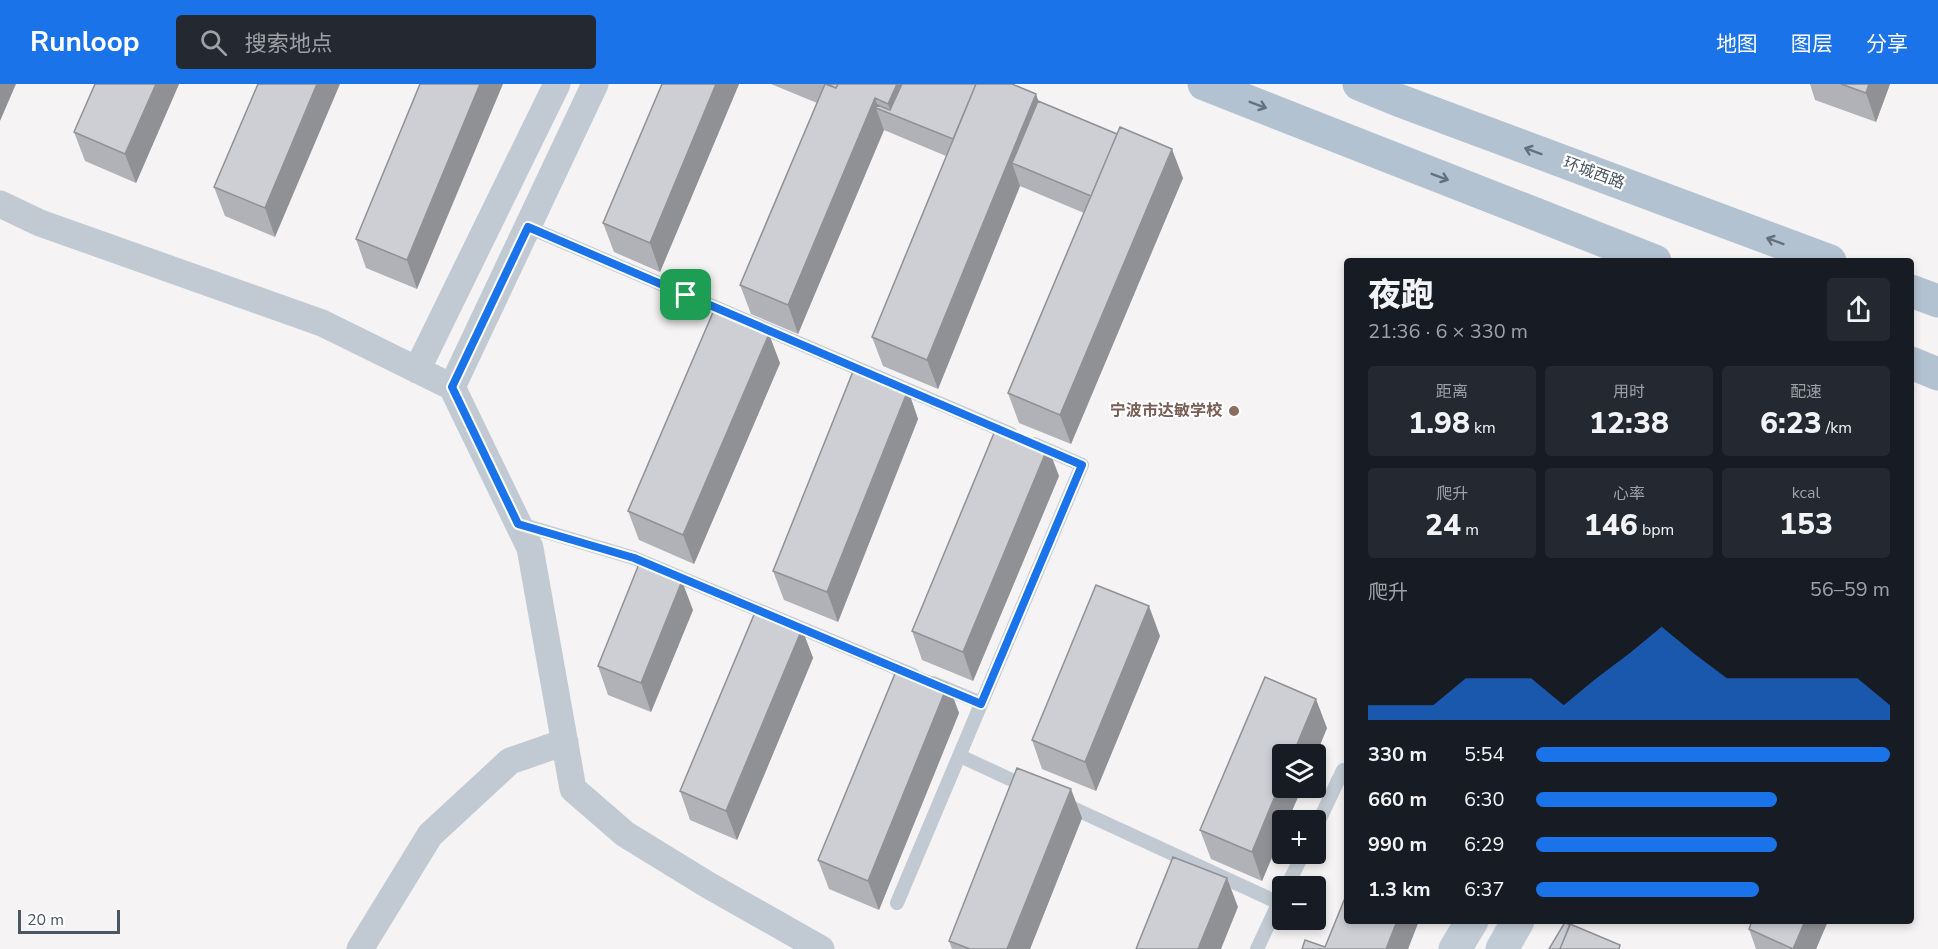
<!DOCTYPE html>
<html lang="zh">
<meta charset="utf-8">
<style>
body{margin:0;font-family:"Nunito Sans","Noto Sans SC",sans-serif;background:#242831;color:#f1f3f6;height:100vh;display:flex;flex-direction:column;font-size:22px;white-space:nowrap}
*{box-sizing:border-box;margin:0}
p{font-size:20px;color:#9ea1a6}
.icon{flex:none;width:33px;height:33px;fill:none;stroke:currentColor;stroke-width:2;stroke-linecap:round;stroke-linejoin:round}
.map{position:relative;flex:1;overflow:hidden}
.sheet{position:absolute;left:1344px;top:174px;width:570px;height:666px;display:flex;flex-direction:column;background:#171b24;border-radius:6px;box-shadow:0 3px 9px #0003}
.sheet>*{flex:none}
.fabs{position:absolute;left:1272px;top:660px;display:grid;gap:12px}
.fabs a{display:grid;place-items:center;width:54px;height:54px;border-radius:6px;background:#171b24;box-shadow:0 3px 9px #0003;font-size:30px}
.scale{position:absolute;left:18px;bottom:15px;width:102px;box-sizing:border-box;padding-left:6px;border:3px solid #4a5661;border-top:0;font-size:16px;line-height:21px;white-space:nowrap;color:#4a5661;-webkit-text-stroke:4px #fff;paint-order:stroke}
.pin{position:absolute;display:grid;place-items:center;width:51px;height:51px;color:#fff;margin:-26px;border-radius:12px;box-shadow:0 3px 9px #0006}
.round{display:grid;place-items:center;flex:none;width:63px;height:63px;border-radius:6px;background:#242831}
.summary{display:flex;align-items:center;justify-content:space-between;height:102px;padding:0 24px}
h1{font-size:33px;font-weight:800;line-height:45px}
.metrics{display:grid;grid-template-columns:repeat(3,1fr);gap:9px;height:102px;padding:6px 24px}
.metrics div{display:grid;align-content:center;border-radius:6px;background:#242831;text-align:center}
.metrics b{font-size:30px;font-weight:800}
.metrics small{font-size:16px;font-weight:400}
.metrics p{font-size:16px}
.chart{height:168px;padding:12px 24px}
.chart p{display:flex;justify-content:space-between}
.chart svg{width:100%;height:108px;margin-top:6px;fill:#1a73e8;opacity:.7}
ul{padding:0 24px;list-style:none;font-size:20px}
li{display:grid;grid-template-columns:96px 72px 1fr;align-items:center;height:45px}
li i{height:15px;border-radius:8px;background:#1a73e8}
header{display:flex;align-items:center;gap:36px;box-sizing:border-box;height:84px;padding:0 30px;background:#1a73e8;color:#fff}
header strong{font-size:28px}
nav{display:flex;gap:33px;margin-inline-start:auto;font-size:21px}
.search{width:420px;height:54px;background:#242831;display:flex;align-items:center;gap:15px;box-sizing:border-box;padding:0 21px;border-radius:6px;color:#9ea1a6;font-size:22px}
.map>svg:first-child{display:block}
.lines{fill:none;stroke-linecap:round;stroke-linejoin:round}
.lane{stroke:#c1cad2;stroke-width:14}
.street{stroke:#c1cad2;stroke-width:27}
.secondary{stroke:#c1cbd6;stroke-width:33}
.primary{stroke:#b3c2d1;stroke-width:33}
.wall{fill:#b0b2b7}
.shaded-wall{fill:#909195}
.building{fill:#cdcfd5;stroke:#909195;stroke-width:1.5}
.oneway{stroke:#64717d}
.route-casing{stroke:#fff;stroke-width:12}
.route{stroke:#1a73e8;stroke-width:8}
.education-dot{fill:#8d6e63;stroke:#fff;stroke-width:2}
.labels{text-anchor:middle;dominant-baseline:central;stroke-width:4.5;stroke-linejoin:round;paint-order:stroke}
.street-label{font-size:16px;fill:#4a5661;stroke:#fff}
.education-label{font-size:16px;font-weight:bold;fill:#785e54;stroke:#fff;text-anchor:end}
</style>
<header>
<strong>Runloop</strong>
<div class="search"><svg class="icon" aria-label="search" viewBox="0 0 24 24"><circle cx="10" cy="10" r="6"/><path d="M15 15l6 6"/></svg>搜索地点</div>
<nav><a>地图</a><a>图层</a><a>分享</a></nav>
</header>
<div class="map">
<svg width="1938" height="865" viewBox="0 0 1938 865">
<rect width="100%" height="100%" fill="#f5f3f3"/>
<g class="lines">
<path class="lane" d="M 528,143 L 1011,350
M 520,440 L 634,474 L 913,591
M 933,599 L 981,619
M 960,672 L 1029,704
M 1062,719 L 1279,819
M 1316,743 L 1343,686
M 1287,802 L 1303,770
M 897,819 L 1082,381 L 1034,360
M 1257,865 L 1282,812"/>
<path class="street" d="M 0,120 L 40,139 L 322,239 L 452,303 L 530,464 L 573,705 L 625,750 L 708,801 L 821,865
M 417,286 L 557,0
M 452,303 L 595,0
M 360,865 L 430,751 L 510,677 L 565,658"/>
<path class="secondary" d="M 1455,865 L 1472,837
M 1502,865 L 1518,837"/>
<path class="primary" d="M 1204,0 L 1655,177
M 1359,0 L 1398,16 L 1830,177
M 1911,207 L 1938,217
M 1911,279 L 1938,290"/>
</g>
<path class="wall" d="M 179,0 L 136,99 L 85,77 L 74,48 Z
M 258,0 L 275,153 L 225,132 L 214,103 Z
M 420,0 L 417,205 L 366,184 L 356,155 Z
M 662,0 L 739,0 L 660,188 L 614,168 L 603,139 Z
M 771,0 L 1012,0 L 1038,17 L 1183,94 L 1071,360 L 1019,339 L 1008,309 L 1084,129 L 1020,102 L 938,305 L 883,282 L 872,253 L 946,72 L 884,46 L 798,250 L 751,230 L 740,201 L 817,19 Z
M 1810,0 L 1890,0 L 1876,38 L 1815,16 Z
M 780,279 L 694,480 L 639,456 L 628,427 Z
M 908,306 L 918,335 L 838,538 L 784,516 L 773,487 Z
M 1059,392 L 973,597 L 922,576 L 912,547 Z
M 693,526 L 651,628 L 608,611 L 598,582 Z
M 802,545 L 813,574 L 737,756 L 690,736 L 680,707 Z
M 1160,552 L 1096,707 L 1042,685 L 1032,656 Z
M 948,600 L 959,629 L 879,826 L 829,805 L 818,776 Z
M 1327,644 L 1262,797 L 1211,775 L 1200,746 Z
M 1082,734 L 1030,865 L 952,865 L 949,857 Z
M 1752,837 L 1828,837 L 1816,865 L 1756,865 L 1749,845 Z"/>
<path class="shaded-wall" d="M 0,0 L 16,0 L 0,37 Z
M 156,0 L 179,0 L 136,99 L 125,70 Z
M 317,0 L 340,0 L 275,153 L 265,124 Z
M 480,0 L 503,0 L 417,205 L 407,176 Z
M 716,0 L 739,0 L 660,188 L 650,159 Z
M 897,0 L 920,0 L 892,30 L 888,20 Z
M 1869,0 L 1890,0 L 1876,38 L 1866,9 Z
M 1036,10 L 1046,39 L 1012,79 L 1020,102 L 938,305 L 927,276 Z
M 875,14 L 879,25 L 876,24 L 884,46 L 798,250 L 788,221 Z
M 1172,65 L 1183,94 L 1071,360 L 1060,331 Z
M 769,250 L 780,279 L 694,480 L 683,451 Z
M 908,306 L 918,335 L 838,538 L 827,508 Z
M 1048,363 L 1059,392 L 973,597 L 963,568 Z
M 682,497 L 693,526 L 651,628 L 641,599 Z
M 1149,522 L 1160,552 L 1096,707 L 1085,678 Z
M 802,545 L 813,574 L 737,756 L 726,727 Z
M 948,600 L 959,629 L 879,826 L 868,797 Z
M 1316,615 L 1327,644 L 1316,671 L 1293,670 Z
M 1282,695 L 1282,704 L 1302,704 L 1288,736 L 1282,736 L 1282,749 L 1262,797 L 1252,768 Z
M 1071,705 L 1082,734 L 1030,865 L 1007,865 Z
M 1227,794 L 1238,823 L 1221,865 L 1198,865 Z
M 1397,837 L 1419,837 L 1408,865 L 1386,865 Z
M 1805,837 L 1828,837 L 1816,865 L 1793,865 Z"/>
<path class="building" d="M 95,0 L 156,0 L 125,70 L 74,48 Z
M 258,0 L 317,0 L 265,124 L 214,103 Z
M 420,0 L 480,0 L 407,176 L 356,155 Z
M 662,0 L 716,0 L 650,159 L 603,139 Z
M 825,0 L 836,4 L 838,0 L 897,0 L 888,20 L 875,14 L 788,221 L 740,201 Z
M 827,0 L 838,0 L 836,4 Z
M 902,0 L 976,0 L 953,55 L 876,24 L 877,21 L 890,26 Z
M 976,0 L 1012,0 L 1036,10 L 927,276 L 872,253 Z
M 1841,0 L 1869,0 L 1866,9 Z
M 1038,17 L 1117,50 L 1091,112 L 1012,79 Z
M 1120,43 L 1172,65 L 1060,331 L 1008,309 Z
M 714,226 L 769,250 L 683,451 L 628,427 Z
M 854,285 L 908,306 L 827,508 L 773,487 Z
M 997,342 L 1048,363 L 963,568 L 912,547 Z
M 639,480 L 682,497 L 641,599 L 598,582 Z
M 1096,501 L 1149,522 L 1085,678 L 1032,656 Z
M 756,526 L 802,545 L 726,727 L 680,707 Z
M 899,580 L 948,600 L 868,797 L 818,776 Z
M 1265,593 L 1316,615 L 1293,670 L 1282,670 L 1282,695 L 1252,768 L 1200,746 Z
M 1017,684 L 1071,705 L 1007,865 L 970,865 L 949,857 Z
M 1173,773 L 1227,794 L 1198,865 L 1136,865 Z
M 1347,809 L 1347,837 L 1397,837 L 1386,865 L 1302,865 L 1305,856 L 1325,863 Z
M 1752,837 L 1805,837 L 1793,865 L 1749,845 Z
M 1565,838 L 1570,841 L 1560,865 L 1549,865 Z
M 1570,840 L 1620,861 L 1619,865 L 1560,865 Z"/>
<defs><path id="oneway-shaft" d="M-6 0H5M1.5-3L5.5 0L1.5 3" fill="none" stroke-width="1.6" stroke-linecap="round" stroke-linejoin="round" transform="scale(1.5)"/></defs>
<g class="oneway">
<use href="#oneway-shaft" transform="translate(1258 21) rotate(21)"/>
<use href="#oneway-shaft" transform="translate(1533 67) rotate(-160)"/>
<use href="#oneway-shaft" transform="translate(1440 93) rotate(21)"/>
<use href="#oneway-shaft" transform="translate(1775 157) rotate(-160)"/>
</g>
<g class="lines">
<defs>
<path id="route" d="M 528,143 L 1082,381 L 981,620 L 634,474 L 518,440 L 452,303 Z"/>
</defs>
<use href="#route" class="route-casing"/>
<use href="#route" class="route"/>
</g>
<circle class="education-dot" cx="1234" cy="327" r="6"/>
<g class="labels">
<g class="street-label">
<text transform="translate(1594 89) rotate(20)">环城西路</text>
</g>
<g class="education-label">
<text x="1222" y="327">宁波市达敏学校</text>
</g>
</g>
</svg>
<div class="fabs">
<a><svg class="icon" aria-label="layers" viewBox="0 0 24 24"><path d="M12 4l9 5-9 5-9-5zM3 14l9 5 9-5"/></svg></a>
<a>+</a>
<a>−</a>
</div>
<div class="scale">20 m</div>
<div class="pin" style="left:686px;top:211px;background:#1e9e55"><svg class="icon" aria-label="arrive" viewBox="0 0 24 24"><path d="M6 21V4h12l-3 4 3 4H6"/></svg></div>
<section class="sheet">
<div class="summary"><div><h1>夜跑</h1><p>21:36 · 6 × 330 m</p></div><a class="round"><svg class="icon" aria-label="share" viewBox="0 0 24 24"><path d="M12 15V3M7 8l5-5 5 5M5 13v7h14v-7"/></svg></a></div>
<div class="metrics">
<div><p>距离</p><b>1.98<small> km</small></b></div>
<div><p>用时</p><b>12:38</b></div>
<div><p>配速</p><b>6:23<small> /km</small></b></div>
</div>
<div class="metrics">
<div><p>爬升</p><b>24<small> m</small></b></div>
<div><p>心率</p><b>146<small> bpm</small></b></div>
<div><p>kcal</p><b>153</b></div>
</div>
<div class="chart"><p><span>爬升</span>56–59 m</p>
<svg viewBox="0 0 160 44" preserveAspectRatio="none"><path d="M0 44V38L10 38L20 38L30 27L40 27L50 27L60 38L70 27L80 17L90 6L100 17L110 27L120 27L130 27L140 27L150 27L160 38V44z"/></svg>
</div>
<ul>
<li><b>330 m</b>5:54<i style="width:100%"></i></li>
<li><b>660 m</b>6:30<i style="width:68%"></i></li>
<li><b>990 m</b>6:29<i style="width:68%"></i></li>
<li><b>1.3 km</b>6:37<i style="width:63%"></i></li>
</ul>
</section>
</div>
